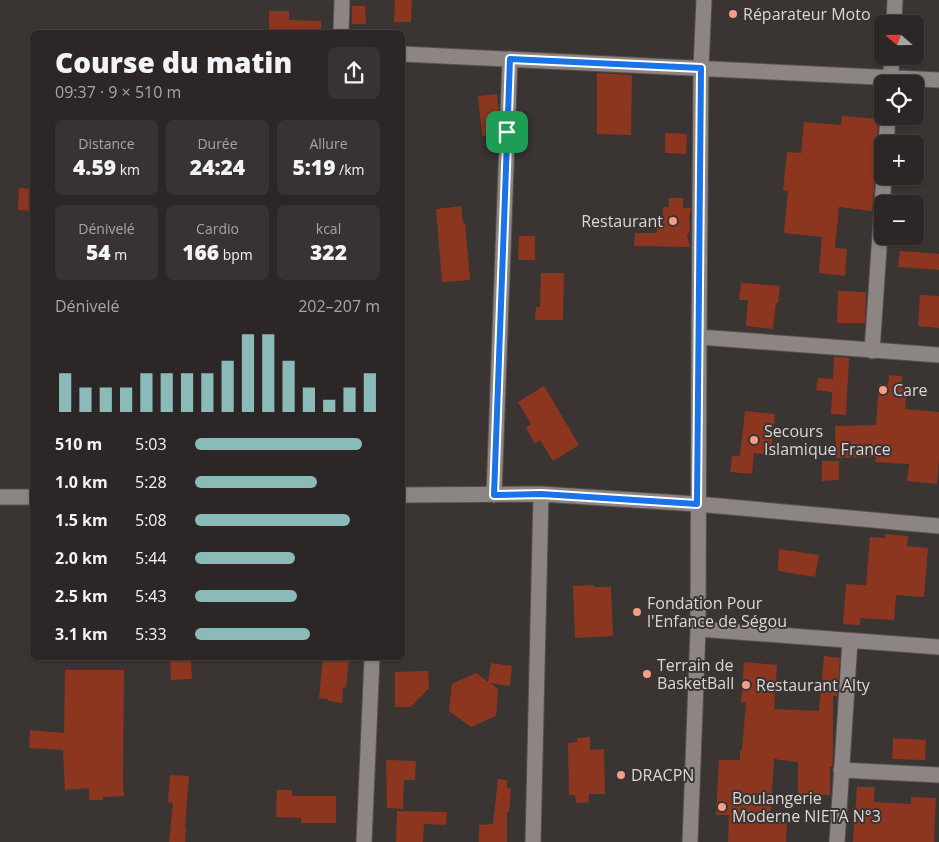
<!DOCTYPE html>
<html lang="fr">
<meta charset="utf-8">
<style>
body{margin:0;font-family:"Open Sans",sans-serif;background:#383332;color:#f1f3f6;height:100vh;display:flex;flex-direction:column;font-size:19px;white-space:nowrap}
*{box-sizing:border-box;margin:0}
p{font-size:16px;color:#a6a5a7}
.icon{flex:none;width:28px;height:28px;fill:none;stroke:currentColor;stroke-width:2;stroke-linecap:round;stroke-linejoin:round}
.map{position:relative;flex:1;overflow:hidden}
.side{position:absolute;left:30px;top:30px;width:375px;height:630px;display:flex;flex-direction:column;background:#2c2726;border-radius:8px;box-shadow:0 1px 4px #0004,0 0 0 1px #484443}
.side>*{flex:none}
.needle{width:32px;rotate:290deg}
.fabs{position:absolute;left:874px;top:15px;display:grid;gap:10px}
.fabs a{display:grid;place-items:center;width:50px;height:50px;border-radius:8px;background:#2c2726;box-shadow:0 1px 4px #0004,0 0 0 1px #484443;font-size:25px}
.pin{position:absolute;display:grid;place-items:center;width:42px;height:42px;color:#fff;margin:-21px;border-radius:10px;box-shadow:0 2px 8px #0006}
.round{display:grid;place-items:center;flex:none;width:52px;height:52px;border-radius:8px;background:#383332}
.headline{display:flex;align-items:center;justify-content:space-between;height:85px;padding:0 25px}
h1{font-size:28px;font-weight:800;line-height:38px}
.metrics{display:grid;grid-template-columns:repeat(3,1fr);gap:8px;height:85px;padding:5px 25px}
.metrics div{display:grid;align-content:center;border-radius:8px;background:#383332;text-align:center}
.metrics b{font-size:21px;font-weight:800}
.metrics small{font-size:14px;font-weight:400}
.metrics p{font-size:14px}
.chart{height:140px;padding:10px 25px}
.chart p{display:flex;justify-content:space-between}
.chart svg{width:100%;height:90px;margin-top:5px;stroke:#8bbbb9;stroke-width:6}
ul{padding:0 25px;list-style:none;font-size:16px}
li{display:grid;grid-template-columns:80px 60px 1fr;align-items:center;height:38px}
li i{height:12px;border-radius:6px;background:#8bbbb9}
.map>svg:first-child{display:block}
.building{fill:#8c361f}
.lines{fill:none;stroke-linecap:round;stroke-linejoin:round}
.street-casing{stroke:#55504f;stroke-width:17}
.street{stroke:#8c8584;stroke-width:15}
.route-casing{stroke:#fff;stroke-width:10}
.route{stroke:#1a73e8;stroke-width:6}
.poi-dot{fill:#f49e87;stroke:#3a3433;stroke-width:2}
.labels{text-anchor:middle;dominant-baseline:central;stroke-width:4;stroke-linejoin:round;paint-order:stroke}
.poi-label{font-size:16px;fill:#dbd7d6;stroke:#3a3433;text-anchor:start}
</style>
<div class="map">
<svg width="939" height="842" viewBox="0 0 939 842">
<rect width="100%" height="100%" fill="#3a3433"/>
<path class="building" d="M 395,0 L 412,0 L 411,22 L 394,22 Z
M 352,6 L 365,6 L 366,24 L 352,24 Z
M 269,11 L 289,11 L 289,20 L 321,21 L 321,32 L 269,32 Z
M 597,73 L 632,75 L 631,135 L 597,134 Z
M 497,94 L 499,112 L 498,134 L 482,136 L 478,96 Z
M 842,116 L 878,119 L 877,143 L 879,150 L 878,164 L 880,164 L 880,168 L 877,170 L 875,175 L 872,211 L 839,207 L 835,248 L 847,249 L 845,276 L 819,273 L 822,237 L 784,233 L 788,191 L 783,190 L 787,152 L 801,153 L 804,122 L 841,125 Z
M 665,133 L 687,134 L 686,154 L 665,153 Z
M 19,188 L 32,189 L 32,211 L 18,210 Z
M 669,198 L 683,198 L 683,208 L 691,208 L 689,217 L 690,230 L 687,236 L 690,247 L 634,246 L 635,233 L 657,233 L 657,224 L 663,224 L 663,207 L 669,207 Z
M 461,206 L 463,223 L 465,223 L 470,280 L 442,282 L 436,209 Z
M 519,236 L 535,236 L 535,260 L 518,260 Z
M 900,251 L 939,254 L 939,270 L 898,267 Z
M 541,273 L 564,273 L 563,320 L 535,320 L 536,307 L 540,307 Z
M 741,283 L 780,286 L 778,303 L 776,303 L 773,329 L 746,326 L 748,300 L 739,300 Z
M 838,291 L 866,292 L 865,323 L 837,323 Z
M 920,295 L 939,296 L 939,328 L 918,326 Z
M 834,357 L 849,358 L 846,415 L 831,414 L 832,392 L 816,390 L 818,378 L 833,379 Z
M 889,375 L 902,376 L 901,386 L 907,387 L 905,409 L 939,412 L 939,459 L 937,484 L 907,481 L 909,464 L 875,462 L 876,457 L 836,458 L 835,426 L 876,425 L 879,384 L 888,385 Z
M 544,386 L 579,445 L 553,461 L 540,440 L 535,444 L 526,428 L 531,424 L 518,402 Z
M 745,411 L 775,414 L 771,455 L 754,453 L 752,474 L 730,472 L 732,456 L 740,456 Z
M 822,461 L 839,461 L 839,480 L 822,481 Z
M 885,534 L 908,536 L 907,546 L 928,548 L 924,597 L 896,595 L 894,620 L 860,618 L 860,625 L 843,624 L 846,584 L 866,585 L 870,537 L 885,538 Z
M 779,549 L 819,555 L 815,577 L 778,571 Z
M 594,585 L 594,587 L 611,587 L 613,636 L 575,638 L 573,586 Z
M 824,656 L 840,658 L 837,696 L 833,696 L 833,755 L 832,767 L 830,767 L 830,795 L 798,795 L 798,762 L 774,759 L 770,820 L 787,821 L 786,842 L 728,842 L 729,815 L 716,815 L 719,760 L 740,760 L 740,750 L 742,750 L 746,702 L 741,702 L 744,662 L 777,665 L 774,709 L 819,711 Z
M 170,658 L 191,658 L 192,679 L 171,680 Z
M 323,658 L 349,658 L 346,688 L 343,687 L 342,703 L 328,701 L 328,699 L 319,698 Z
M 491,663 L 512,666 L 510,686 L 490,683 L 498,689 L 496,716 L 471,727 L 449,711 L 452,684 L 476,673 L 488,682 Z
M 65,670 L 124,670 L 123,781 L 124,796 L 103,797 L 103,800 L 89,800 L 89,788 L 65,790 L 63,750 L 29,748 L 30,730 L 64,733 Z
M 428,671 L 429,688 L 411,707 L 395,707 L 395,672 Z
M 590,737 L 590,750 L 604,749 L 605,794 L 589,794 L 589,802 L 576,803 L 575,795 L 569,795 L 568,743 L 577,742 L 577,738 Z
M 893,738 L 926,740 L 925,760 L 892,759 Z
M 386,760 L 416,761 L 415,780 L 404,780 L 403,809 L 387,808 Z
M 170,775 L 189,776 L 185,827 L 186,827 L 185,842 L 169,842 L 173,803 L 168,802 Z
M 498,779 L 507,780 L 507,788 L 511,789 L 509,812 L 507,812 L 507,842 L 479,842 L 479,825 L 493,824 Z
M 857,787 L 875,787 L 874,802 L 911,804 L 911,797 L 936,798 L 934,842 L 853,842 Z
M 277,790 L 292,790 L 292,796 L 336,796 L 336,823 L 301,823 L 301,818 L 276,817 Z
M 397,811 L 447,812 L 446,825 L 424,824 L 423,842 L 396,842 Z"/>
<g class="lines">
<defs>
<path id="street" d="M 894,24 L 895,0
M 341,32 L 342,0
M 402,54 L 939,80
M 890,84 L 892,56
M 886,144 L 888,116
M 699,337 L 939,355
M 872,351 L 884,176
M 402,495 L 541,494 L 697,504 L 939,526
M 494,495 L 510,59
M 0,497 L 32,497
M 698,629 L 939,647
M 841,770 L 939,775
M 364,842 L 372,658
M 533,842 L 541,494
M 690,842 L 698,629 L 699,337 L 701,68 L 704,0
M 837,842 L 850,641"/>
</defs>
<use href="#street" class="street-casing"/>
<use href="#street" class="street"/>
</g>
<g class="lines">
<defs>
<path id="route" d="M 510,59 L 701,68 L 697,504 L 541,494 L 494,495 Z"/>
</defs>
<use href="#route" class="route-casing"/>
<use href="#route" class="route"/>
</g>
<g class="poi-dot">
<circle cx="733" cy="14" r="5"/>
<circle cx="673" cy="221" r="5"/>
<circle cx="883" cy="390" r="5"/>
<circle cx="754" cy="440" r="5"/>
<circle cx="637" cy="612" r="5"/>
<circle cx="647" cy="674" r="5"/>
<circle cx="746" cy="685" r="5"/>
<circle cx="621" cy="775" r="5"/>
<circle cx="722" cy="807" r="5"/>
</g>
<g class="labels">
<g class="poi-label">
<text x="743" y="14">Réparateur Moto</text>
<text x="663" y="221" text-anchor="end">Restaurant</text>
<text x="893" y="390">Care</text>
<text x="764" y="431">Secours<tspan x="764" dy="18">Islamique France</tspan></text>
<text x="647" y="603">Fondation Pour<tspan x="647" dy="18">l'Enfance de Ségou</tspan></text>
<text x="657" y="665">Terrain de<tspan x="657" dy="18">BasketBall</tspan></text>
<text x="756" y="685">Restaurant Alty</text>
<text x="631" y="775">DRACPN</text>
<text x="732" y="798">Boulangerie<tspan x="732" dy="18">Moderne NIETA N°3</tspan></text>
</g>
</g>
</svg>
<div class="fabs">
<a><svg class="needle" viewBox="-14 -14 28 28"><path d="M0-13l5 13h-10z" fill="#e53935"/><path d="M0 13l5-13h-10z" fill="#a6a5a7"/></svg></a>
<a><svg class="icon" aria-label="locate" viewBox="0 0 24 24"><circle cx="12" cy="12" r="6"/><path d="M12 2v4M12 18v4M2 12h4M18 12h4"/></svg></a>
<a>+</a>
<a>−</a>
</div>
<div class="pin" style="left:507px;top:132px;background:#1e9e55"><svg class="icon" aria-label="arrive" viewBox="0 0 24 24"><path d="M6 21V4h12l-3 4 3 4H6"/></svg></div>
<section class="side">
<div class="headline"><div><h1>Course du matin</h1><p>09:37 · 9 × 510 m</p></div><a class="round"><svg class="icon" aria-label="share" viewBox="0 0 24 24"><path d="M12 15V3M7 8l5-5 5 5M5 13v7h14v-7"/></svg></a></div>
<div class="metrics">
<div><p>Distance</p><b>4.59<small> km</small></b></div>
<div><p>Durée</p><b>24:24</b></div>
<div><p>Allure</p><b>5:19<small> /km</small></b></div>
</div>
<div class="metrics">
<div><p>Dénivelé</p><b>54<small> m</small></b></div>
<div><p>Cardio</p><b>166<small> bpm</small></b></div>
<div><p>kcal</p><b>322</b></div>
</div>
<div class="chart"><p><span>Dénivelé</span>202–207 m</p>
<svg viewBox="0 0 160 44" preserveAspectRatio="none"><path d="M5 44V25M15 44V32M25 44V32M35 44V32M45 44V25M55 44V25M65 44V25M75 44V25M85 44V19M95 44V6M105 44V6M115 44V19M125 44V32M135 44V38M145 44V32M155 44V25"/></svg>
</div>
<ul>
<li><b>510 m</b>5:03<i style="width:90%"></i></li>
<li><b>1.0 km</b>5:28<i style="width:66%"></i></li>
<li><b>1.5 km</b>5:08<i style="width:84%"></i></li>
<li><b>2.0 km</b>5:44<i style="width:54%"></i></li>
<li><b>2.5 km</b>5:43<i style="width:55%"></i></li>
<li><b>3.1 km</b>5:33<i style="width:62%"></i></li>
</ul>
</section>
</div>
